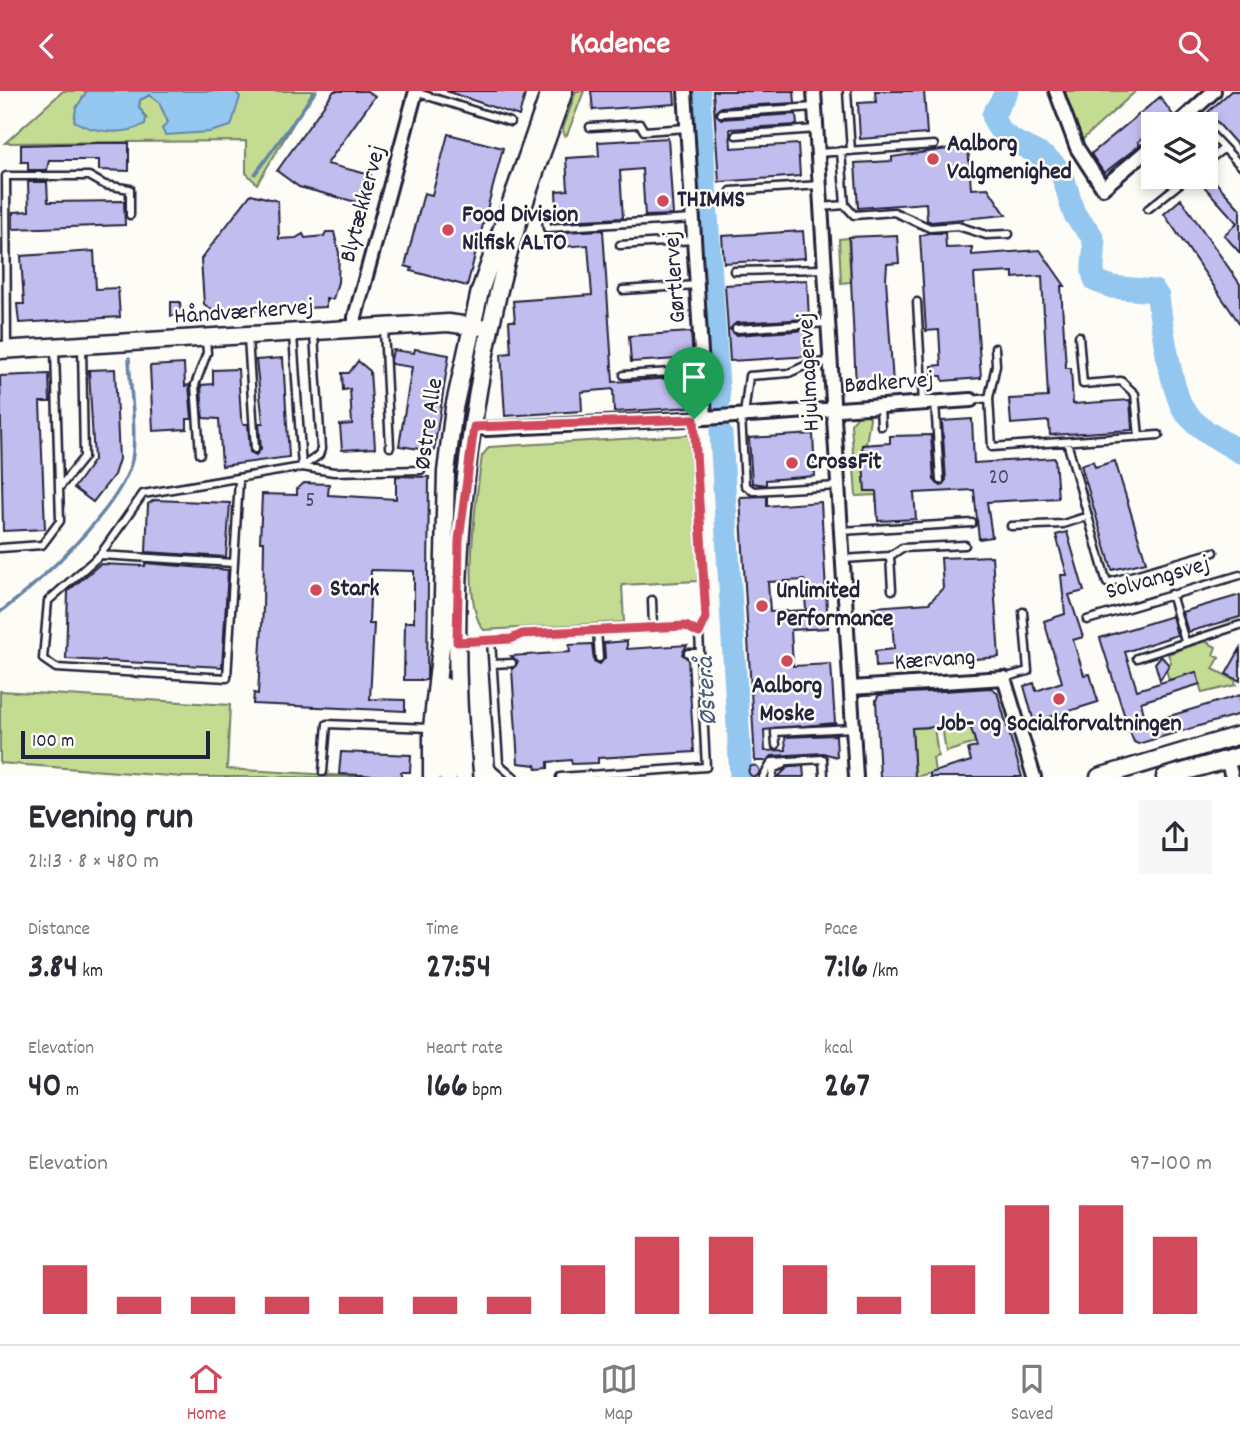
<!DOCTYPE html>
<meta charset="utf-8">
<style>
body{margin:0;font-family:Dekko,sans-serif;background:#f7f7f7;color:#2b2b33;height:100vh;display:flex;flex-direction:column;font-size:26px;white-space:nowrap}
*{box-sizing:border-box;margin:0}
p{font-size:23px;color:#7c7c81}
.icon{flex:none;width:38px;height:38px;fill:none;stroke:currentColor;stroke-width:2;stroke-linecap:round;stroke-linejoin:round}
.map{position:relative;height:686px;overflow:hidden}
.drawer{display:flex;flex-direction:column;background:#fff;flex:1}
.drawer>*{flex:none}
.fabs{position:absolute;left:1141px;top:21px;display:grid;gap:14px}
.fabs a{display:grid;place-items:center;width:77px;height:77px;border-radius:0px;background:#fff;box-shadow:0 4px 10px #0003;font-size:35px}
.scale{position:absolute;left:21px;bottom:18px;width:189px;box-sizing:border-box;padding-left:7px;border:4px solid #22223b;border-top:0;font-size:19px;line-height:24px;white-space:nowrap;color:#22223b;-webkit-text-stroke:5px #fdfcf7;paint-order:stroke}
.pin{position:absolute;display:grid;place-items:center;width:60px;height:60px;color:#fff;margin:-72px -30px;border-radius:50% 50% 50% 0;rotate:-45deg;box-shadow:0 0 7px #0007}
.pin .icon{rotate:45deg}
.round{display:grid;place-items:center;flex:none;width:74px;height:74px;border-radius:0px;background:#f7f7f7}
.head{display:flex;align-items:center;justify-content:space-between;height:119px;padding:0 28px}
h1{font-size:38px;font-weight:700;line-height:52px}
.figures{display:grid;grid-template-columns:repeat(3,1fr);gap:10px;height:119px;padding:7px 28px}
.figures div{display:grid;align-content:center}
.figures b{font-size:35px;font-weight:700}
.figures small{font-size:19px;font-weight:400}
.figures p{font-size:19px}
.chart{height:196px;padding:14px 28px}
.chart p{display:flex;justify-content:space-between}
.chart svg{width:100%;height:126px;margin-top:7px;stroke:#d1495b;stroke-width:6}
header{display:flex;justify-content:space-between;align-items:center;height:91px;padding:0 28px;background:#d1495b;color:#fff;font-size:32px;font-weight:700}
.tabs{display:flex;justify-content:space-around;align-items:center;height:98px;border-top:2px solid #e1e1e2;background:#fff;font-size:19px;color:#7c7c81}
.tabs a{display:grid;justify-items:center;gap:4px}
.tabs .selected{color:#d1495b}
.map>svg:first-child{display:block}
.green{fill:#c4dc92;stroke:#737f66;stroke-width:2}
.water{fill:#93c7f0;stroke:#6685a8;stroke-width:2}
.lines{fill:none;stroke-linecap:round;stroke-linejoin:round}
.stream{stroke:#6685a8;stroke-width:3.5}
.river{stroke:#93c7f0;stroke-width:23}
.building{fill:#c1bdef;stroke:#22223b;stroke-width:2;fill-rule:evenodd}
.service-casing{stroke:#22223b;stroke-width:11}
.minor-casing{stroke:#22223b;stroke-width:18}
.tertiary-casing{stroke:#22223b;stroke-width:21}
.service{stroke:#fdfcf7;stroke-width:6}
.minor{stroke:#fdfcf7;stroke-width:12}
.tertiary{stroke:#fdfcf7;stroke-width:16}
.route-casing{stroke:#fff;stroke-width:14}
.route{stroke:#d1495b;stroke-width:9}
.poi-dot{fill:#d1495b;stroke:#fdfcf7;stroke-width:2.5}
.labels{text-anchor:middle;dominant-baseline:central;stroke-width:5;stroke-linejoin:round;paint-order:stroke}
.number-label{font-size:21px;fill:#4a4968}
.poi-label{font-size:24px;font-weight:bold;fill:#22223b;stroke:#fdfcf7;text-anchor:start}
.street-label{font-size:24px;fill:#22223b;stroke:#fdfcf7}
.water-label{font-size:26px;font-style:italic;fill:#4a5c7a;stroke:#fdfcf7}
</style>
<header><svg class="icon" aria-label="back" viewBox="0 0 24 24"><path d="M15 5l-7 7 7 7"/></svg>Kadence<svg class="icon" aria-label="search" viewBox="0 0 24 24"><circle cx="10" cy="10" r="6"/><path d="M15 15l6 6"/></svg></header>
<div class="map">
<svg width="1240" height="686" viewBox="0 0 1240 686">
<rect width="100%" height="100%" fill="#fdfcf7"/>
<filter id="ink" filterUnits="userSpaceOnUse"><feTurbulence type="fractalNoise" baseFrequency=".0143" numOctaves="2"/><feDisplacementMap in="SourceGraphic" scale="14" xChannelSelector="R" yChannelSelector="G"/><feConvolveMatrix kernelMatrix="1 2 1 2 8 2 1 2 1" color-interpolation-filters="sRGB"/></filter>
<g filter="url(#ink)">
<path class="green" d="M 63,0 L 87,0 L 77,17 L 146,27 L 139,16 L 140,9 L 150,4 L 159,11 L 168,31 L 239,6 L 235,0 L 313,0 L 257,93 L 246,82 L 246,50 L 5,52 Z
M 576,0 L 584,0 L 567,44 L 564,45 L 563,38 Z
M 1065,0 L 1136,0 L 1082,49 Z
M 848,147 L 851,191 L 841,192 L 839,148 Z
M 859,323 L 868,323 L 870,327 L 866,353 L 862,354 L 865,400 L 905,398 L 906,408 L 876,410 L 876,404 L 856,405 L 851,333 Z
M 689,344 L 698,490 L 622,494 L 624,531 L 484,539 C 460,514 477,401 482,365 L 489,356 Z
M 1205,550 L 1216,556 L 1213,564 L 1219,567 L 1213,578 L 1235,589 L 1236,594 L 1202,602 L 1196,581 L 1169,589 L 1166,578 L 1171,571 L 1168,563 Z
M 0,600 L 230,614 L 227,678 L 366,686 L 183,686 L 0,672 Z
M 970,634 L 975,652 L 946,661 L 942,635 Z
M 934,636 L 938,665 L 933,667 L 935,681 L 915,686 L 912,637 Z"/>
<path class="water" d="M 87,0 L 235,0 L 240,6 L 231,35 L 210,41 L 165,44 L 162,38 L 168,31 L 159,11 L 150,4 L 140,9 L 139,16 L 146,27 L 145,33 C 125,45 94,42 74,30 L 76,17 Z"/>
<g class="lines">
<path class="stream" d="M 255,83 L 316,0
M 0,521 C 38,494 122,415 132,369 C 137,341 130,297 129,267"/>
<path class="river" d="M 699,0 L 719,310
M 1007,0 L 993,24 C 999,55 1039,55 1057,77 C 1067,88 1068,108 1074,122 C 1079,132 1089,138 1093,148 C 1098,162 1088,176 1096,190 L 1112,196 L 1154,200 L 1158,206 C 1161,230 1172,306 1186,322 C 1200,339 1222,350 1240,361
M 721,343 L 741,686"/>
</g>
<path class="building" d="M 334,0 L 367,0 L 375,5 L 327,73 L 371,84 L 364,113 L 299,96 L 277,80 Z
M 446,0 L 526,0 L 519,25 Z
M 591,0 L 674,0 L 675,13 L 593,19 Z
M 713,0 L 794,0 L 795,12 L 721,16 L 715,22 L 721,28 L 796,23 L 797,34 L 730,38 L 731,57 L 798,53 L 800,85 L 719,91 Z
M 875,0 L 924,0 L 927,43 L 860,48 L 858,12 L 876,11 Z
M 1231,0 L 1240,0 L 1240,57 L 1208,21 Z
M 1160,6 L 1173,24 L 1161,33 L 1153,33 L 1153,39 L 1138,51 L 1140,54 L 1104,82 L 1091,63 Z
M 448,43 L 503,57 L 467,195 L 411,180 L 412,177 L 405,175 L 424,102 L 432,104 Z
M 668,47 L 673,124 L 645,125 L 642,78 L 620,80 L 623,127 L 564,130 L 564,120 L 557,120 L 556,100 L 568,99 L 566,67 L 599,65 L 598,51 Z
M 99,52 L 129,52 L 129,80 L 99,79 L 99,69 L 49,69 L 47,79 L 28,79 L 28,71 L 21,71 L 21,54 Z
M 968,55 L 971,98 L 988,97 L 1006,124 L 931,131 L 927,129 L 926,112 L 858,117 L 855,72 L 892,70 L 892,66 Z
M 1209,84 L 1240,118 L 1240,162 L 1224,144 L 1237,132 L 1200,91 Z
M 28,91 L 47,91 L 48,111 L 124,110 L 125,134 L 13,138 L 13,121 L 29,120 Z
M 251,103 L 278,110 L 279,148 L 296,147 L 303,143 L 305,147 L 324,145 L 326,141 L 334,141 L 339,162 L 338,191 L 333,208 L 326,208 L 326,216 L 215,221 L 204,213 L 201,168 Z
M 1181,108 L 1240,193 L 1240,233 L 1164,123 Z
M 603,139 L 613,291 L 689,286 L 691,316 L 614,321 L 613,298 L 581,301 L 582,320 L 505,325 L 501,263 L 511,262 L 509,230 L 515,230 L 513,210 L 592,204 L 588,154 L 545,157 L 544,142 Z
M 803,140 L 805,167 L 724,172 L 722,145 Z
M 928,142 L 945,142 L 946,157 L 972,156 L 972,164 L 1040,159 L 1065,195 L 1061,195 L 1066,277 L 1071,277 L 1073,313 L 1130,309 L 1132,339 L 1050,344 L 1049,330 L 1011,333 L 1009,308 L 1048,306 L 1042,185 L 1013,187 L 1013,181 L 974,183 L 981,287 L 943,290 L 942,285 L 932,285 L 932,275 L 941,274 L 939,239 L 926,240 L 920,145 Z
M 897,144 L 899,172 L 887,173 L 886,188 L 893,293 L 856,296 L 849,146 Z
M 94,160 L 96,198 L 118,197 L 120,226 L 19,232 L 17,213 L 24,213 L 21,165 Z
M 807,189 L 809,228 L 736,232 L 730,238 L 736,244 L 810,239 L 811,265 L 730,270 L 725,194 Z
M 171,211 L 180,211 L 181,224 L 171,225 Z
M 691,241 L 693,267 L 631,271 L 629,245 Z
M 415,258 L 449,264 L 434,360 L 399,355 L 412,276 L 391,273 L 391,269 L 393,259 L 414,262 Z
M 283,267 L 289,366 L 222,375 L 219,328 L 203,327 L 201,294 L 213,293 L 213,279 L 238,278 L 241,326 L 243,333 L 248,333 L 250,361 L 256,364 L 261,358 L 259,332 L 263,332 L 256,269 Z
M 358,270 L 370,280 L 375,357 L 342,359 L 340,334 L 352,333 L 350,298 L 343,299 L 342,282 L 349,282 Z
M 184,273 L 185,295 L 189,294 L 192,328 L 187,328 L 187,338 L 153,340 L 150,275 Z
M 115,278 L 119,368 L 114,384 L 93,411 L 74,397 L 94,369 L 89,279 Z
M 49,283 L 50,311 L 40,311 L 45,438 L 3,440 L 0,285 Z
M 972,328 L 974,372 L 1055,367 L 1058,407 L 987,411 L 992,446 L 979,448 L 974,399 L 914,402 L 916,428 L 878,430 L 876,400 L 865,400 L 862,354 L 890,352 L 890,345 L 931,344 L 934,389 L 941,395 L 946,389 L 942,330 Z
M 813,343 L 815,385 L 766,389 L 766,394 L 752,392 L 749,347 Z
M 1093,370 L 1095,376 L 1115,370 L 1146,471 L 1112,479 L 1081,374 Z
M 396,385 L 429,386 L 427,589 L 404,589 L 405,531 L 414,531 L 414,480 L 371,479 L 369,533 L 374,533 L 370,608 L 405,609 L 405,620 L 253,613 L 254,602 L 258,603 L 263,517 L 264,451 L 260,451 L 262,403 L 297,404 L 297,398 L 304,392 L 329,393 L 328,404 L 396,408 Z
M 767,405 L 767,415 L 821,411 L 828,537 L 791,539 L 793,575 L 831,573 L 835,632 L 764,639 L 765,660 L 786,659 L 785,646 L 836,644 L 837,666 L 823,662 L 772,665 L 766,670 L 755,670 L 740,406 ZM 804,489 L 806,519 L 770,521 L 768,491 Z
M 154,409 L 230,412 L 226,466 L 146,461 L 148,413 Z
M 1067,441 L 1084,500 L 1069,504 L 1083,546 L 1073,549 L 1084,584 L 1090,583 L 1098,611 L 1034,631 L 1024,595 L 1034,592 L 1036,600 L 1062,591 L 1044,530 L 1065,523 L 1061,484 L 1067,484 L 1056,444 Z
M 992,465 L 999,566 L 876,576 L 875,560 L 894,558 L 892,526 L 884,526 L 873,516 L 929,512 L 943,497 L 941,467 Z
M 145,472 L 228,479 L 222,576 L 66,568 L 68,500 L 100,473 L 145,475 Z
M 1240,504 L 1240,526 L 1188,541 L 1182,521 Z
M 1172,525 L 1177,544 L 1125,561 L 1137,599 L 1196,581 L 1200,593 L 1141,611 L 1146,632 L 1240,604 L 1240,623 L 1138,653 L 1134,651 L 1129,639 L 1100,547 Z
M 627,550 L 627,558 L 687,554 L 682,563 L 688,568 L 694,661 L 598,667 L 598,672 L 572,673 L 571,669 L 548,671 L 548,677 L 537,678 L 536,674 L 518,672 L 512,578 L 518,571 L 511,565 L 570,561 L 569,554 L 592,553 L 594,570 L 600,573 L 605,567 L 604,552 Z
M 1240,558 L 1240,590 L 1226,583 Z
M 1161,565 L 1169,574 L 1160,589 L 1155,572 Z
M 991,597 L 997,601 L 1022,686 L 930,686 L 930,682 L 971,670 L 968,658 L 977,656 L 970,634 L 912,637 L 915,686 L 880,686 L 876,609 L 879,604 Z
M 341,661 L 411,664 L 410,681 L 401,681 L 401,686 L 339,683 Z
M748.5 680a5.5 5.5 0 1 1 11 0a5.5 5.5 0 1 1-11 0Z
M 803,675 L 804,686 L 778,686 L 788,676 Z"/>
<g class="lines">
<defs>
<path id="service" d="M 847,0 L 851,60
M 415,1 L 510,31
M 721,22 L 815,16
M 1191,22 L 1201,33
M 590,36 L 640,33 L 644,40 L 687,37
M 1206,38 L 1240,74
M 736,44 L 816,38
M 841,60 L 845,114
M 818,62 L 934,54
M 1206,71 L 1223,58
M 731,100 L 820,94
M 821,116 L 845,114 L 854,124 L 894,121 L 930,137 L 958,135 L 986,144 L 1009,143
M 1148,118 L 1188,86
M 546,126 L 547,137 L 693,128
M 620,154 L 694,149
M 734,180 L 825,178
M 623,199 L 697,194
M 917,211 L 923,312
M 384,238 L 390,356
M 736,238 L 828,232
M 293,244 L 302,376 L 319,364 L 321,358 L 314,243
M 1079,245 L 1083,293 L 1121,290 L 1135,303 L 1139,346
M 248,246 L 255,358
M 7,257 L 6,85 L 89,85 L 105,94 L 130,98 L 130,124
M 624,284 L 702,279
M 989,307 L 996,274 L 995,257
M 971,309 L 989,307 L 992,356 L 1159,344
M 935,311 L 940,389
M 880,315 L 881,335
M 744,324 L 749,285 L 789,282 L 811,272 L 830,271
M 741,325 L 745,394 L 753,400 L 838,395
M 1067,351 L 1107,492 L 1214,461
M 200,363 L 195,294 L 207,262 L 206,249
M 239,389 L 227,587 L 56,577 L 43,568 L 48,510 L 100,464 L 143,403 L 302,376 L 334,381 L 421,379
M 59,397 L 84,366 L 82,255
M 1011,435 L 1063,433 L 1088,425
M 841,440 L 972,432
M 0,457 L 42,454 L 60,430 L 55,258
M 100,464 L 234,472
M 890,465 L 892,499
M 843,468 L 890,465 L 902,457 L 965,454
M 1171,503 L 1185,550
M 652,509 L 653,536
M 1087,529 L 1240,484
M 597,539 L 599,567
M 491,549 L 499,673 L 514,686
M 459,551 L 511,548 L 522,543 L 686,535 L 699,542
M 688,562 L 700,562
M 1137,567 L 1240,534
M 493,573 L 512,572
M 1004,587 L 1028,580 L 1023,521
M 776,654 L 775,641 L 853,637
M 323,681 L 327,633 L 430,637
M 560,686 L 706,676 L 699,542 L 706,527 L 694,328
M 763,686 L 772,671 L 823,668 L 824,686
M 772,686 L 774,677 L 783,674"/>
<path id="minor" d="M 685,0 L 705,327
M 814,0 L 856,686
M 1056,0 L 1077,57 L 1103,97 L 1153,54
M 1178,33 L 1214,0
M 355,238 L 355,226 L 416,0
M 474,336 L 487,338 L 705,327 L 971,309
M 851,597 L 1004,587 L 1034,686
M 1227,669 L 1232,686"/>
<path id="tertiary" d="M 0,259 L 448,232 L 478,236
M 444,595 L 448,686
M 432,686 L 432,637 L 442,547 L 446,381 L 454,317 L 480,200 L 550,0
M 464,686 C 447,514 462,338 506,171 C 522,113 544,57 564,0
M 1099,686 L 1240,644
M 1165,686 L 1240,665"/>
</defs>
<use href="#service" class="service-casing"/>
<use href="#minor" class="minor-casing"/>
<use href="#tertiary" class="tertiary-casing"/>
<use href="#service" class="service"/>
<use href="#minor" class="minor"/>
<use href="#tertiary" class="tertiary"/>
</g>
</g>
<g class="lines" filter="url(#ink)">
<defs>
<path id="route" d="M 694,328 L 706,527 L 699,542 L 686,535 L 522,543 L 511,548 L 457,551 L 459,449 L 474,336 Z"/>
</defs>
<use href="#route" class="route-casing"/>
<use href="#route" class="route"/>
</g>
<g class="poi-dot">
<circle cx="933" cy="68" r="7"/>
<circle cx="663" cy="110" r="7"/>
<circle cx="448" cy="139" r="7"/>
<circle cx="792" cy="372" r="7"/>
<circle cx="316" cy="499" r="7"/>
<circle cx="762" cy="515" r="7"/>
<circle cx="787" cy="570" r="7"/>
<circle cx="1059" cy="608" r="7"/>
</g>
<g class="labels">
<g class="number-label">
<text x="999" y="388">20</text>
<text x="310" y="411">5</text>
</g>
<g class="poi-label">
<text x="947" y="54">Aalborg<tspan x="947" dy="28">Valgmenighed</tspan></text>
<text x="677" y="110">THIMMS</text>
<text x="462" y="125">Food Division<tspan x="462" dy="28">Nilfisk ALTO</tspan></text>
<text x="806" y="372">CrossFit</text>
<text x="330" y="499">Stark</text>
<text x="776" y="501">Unlimited<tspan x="776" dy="28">Performance</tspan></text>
<text x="787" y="596" text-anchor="middle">Aalborg<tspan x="787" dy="28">Moske</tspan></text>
<text x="1059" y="634" text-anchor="middle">Job- og Socialforvaltningen</text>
</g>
<g class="street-label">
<text transform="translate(364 113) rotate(-75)">Blytækkervej</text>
<text transform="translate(676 186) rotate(-94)">Gørtlervej</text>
<text transform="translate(244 222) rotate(-4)">Håndværkervej</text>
<text transform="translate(810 281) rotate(-93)">Hjulmagervej</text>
<text transform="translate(889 293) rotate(-4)">Bødkervej</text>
<text transform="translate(430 333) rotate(-82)">Østre Alle</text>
<text transform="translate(1158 488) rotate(-16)">Solvangsvej</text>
<text transform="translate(935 570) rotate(-4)">Kærvang</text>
</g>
<g class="water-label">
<text transform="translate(708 600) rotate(-93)">Østerå</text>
</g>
</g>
</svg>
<div class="fabs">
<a><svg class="icon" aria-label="layers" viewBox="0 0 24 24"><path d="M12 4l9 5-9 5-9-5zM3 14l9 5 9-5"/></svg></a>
</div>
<div class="scale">100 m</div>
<div class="pin" style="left:694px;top:328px;background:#1e9e55"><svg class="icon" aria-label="arrive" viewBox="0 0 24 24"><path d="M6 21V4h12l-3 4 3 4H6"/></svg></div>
</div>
<section class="drawer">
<div class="head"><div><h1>Evening run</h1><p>21:13 · 8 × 480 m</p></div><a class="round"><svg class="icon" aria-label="share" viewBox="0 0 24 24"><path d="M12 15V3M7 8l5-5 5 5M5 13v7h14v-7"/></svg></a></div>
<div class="figures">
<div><p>Distance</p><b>3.84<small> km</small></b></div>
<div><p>Time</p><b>27:54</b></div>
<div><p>Pace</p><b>7:16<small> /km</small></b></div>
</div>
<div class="figures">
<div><p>Elevation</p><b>40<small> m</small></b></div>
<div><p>Heart rate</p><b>166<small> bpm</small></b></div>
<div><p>kcal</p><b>267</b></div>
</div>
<div class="chart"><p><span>Elevation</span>97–100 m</p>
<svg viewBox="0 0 160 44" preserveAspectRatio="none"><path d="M5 44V27M15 44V38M25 44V38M35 44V38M45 44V38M55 44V38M65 44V38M75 44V27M85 44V17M95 44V17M105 44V27M115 44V38M125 44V27M135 44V6M145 44V6M155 44V17"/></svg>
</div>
</section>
<nav class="tabs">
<a class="selected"><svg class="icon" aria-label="home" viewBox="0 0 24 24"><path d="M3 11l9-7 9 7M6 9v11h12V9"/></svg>Home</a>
<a><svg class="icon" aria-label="map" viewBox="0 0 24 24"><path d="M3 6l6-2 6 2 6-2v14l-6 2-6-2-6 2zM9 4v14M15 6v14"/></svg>Map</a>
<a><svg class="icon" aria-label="saved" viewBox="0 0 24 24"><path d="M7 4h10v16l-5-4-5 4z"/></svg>Saved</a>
</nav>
